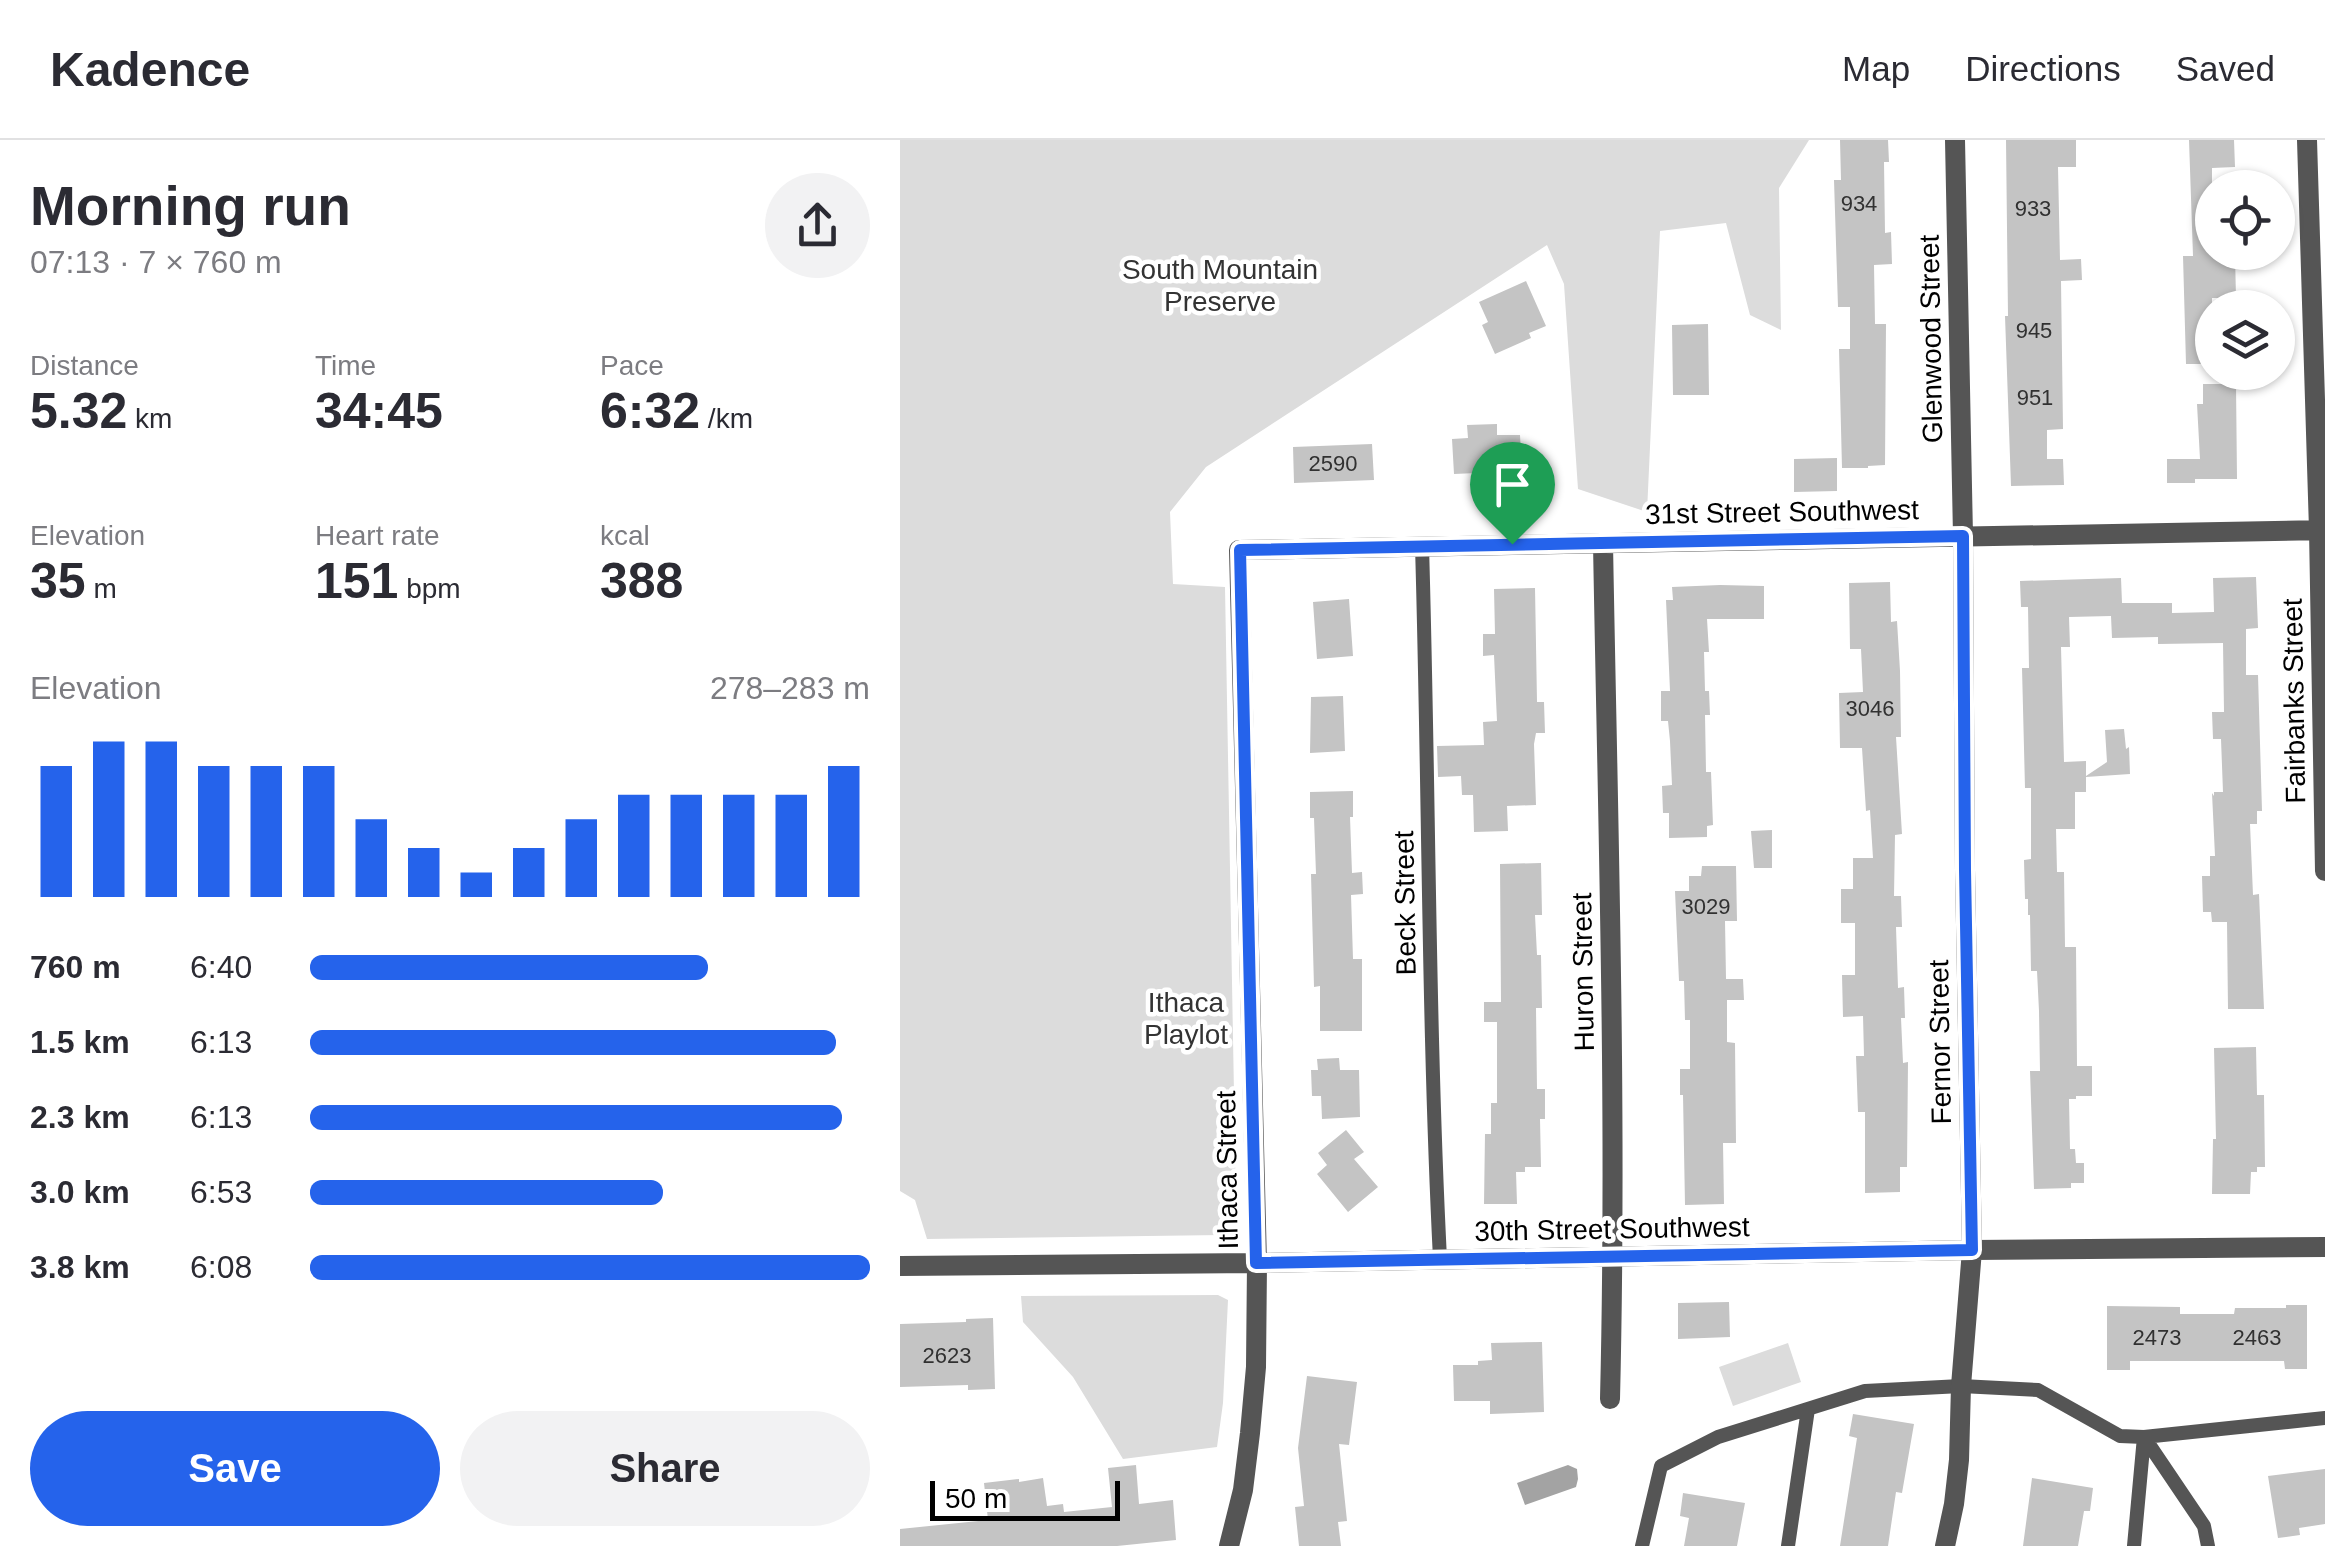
<!DOCTYPE html>
<meta charset="utf-8">
<style>
body{margin:0;font-family:Helvetica,sans-serif;background:#f2f2f3;color:#2b2b33;height:100vh;display:flex;flex-direction:column;font-size:38px;white-space:nowrap}
*{box-sizing:border-box;margin:0}
p{font-size:32px;color:#7c7c81}
.icon{flex:none;width:55px;height:55px;fill:none;stroke:currentColor;stroke-width:2;stroke-linecap:round;stroke-linejoin:round}
.map{position:relative;flex:1;overflow:hidden}
.drawer{display:flex;flex-direction:column;background:#fff;width:900px}
.drawer>*{flex:none}
.buttons{position:absolute;left:1295px;top:30px;display:grid;gap:20px}
.buttons a{display:grid;place-items:center;width:100px;height:100px;border-radius:50%;background:#fff;box-shadow:0 2px 8px #0004;font-size:50px}
.scale{position:absolute;left:30px;bottom:25px;width:190px;box-sizing:border-box;padding-left:10px;border:5px solid #000;border-top:0;font-size:28px;line-height:35px;white-space:nowrap;color:#000;-webkit-text-stroke:8px #fff;paint-order:stroke}
.pin{position:absolute;display:grid;place-items:center;width:85px;height:85px;color:#fff;margin:-102px -42px;border-radius:50% 50% 50% 0;rotate:-45deg;box-shadow:0 0 10px #0007}
.pin .icon{rotate:45deg}
.round{display:grid;place-items:center;flex:none;width:105px;height:105px;border-radius:52px;background:#f2f2f3}
.head{display:flex;align-items:center;justify-content:space-between;height:170px;padding:0 30px}
h1{font-size:55px;font-weight:700;line-height:75px}
.figures{display:grid;grid-template-columns:repeat(3,1fr);gap:15px;height:170px;padding:10px 30px}
.figures div{display:grid;align-content:center}
.figures b{font-size:50px;font-weight:700}
.figures small{font-size:28px;font-weight:400}
.figures p{font-size:28px}
.chart{height:280px;padding:20px 30px}
.chart p{display:flex;justify-content:space-between}
.chart svg{width:100%;height:180px;margin-top:10px;stroke:#2563eb;stroke-width:6}
.button{display:flex;gap:20px;margin-top:auto;padding:20px 30px}
.button a{flex:1;height:115px;border-radius:60px;background:#2563eb;color:#fff;font-size:40px;font-weight:700;line-height:115px;text-align:center}
.button a+a{background:#f2f2f3;color:#2b2b33}
ul{padding:0 30px;list-style:none;font-size:32px}
li{display:grid;grid-template-columns:160px 120px 1fr;align-items:center;height:75px}
li i{height:25px;border-radius:12px;background:#2563eb}
header{display:flex;align-items:center;gap:60px;box-sizing:border-box;height:140px;padding:0 50px;background:#fff;border-bottom:2px solid #e1e1e2}
header strong{font-size:48px}
nav{display:flex;gap:55px;margin-inline-start:auto;font-size:35px}
main{display:flex;flex:1;min-height:0}
.map>svg:first-child{display:block}
.green{fill:#dcdcdc}
.water{fill:#a3a3a3}
.building{fill:#c4c4c4}
.lines{fill:none;stroke-linecap:round;stroke-linejoin:round}
.service{stroke:#555;stroke-width:14}
.minor{stroke:#555;stroke-width:20}
.route-casing{stroke:#fff;stroke-width:20}
.route{stroke:#2563eb;stroke-width:12}
.labels{text-anchor:middle;dominant-baseline:central;stroke-width:9;stroke-linejoin:round;paint-order:stroke}
.number-label{font-size:22px;fill:#313131}
.park-label{font-size:28px;fill:#333;stroke:#fff}
.street-label{font-size:28px;fill:#000;stroke:#fff}
</style>
<header>
<strong>Kadence</strong>
<nav><a>Map</a><a>Directions</a><a>Saved</a></nav>
</header>
<main>
<section class="drawer">
<div class="head"><div><h1>Morning run</h1><p>07:13 · 7 × 760 m</p></div><a class="round"><svg class="icon" aria-label="share" viewBox="0 0 24 24"><path d="M12 15V3M7 8l5-5 5 5M5 13v7h14v-7"/></svg></a></div>
<div class="figures">
<div><p>Distance</p><b>5.32<small> km</small></b></div>
<div><p>Time</p><b>34:45</b></div>
<div><p>Pace</p><b>6:32<small> /km</small></b></div>
</div>
<div class="figures">
<div><p>Elevation</p><b>35<small> m</small></b></div>
<div><p>Heart rate</p><b>151<small> bpm</small></b></div>
<div><p>kcal</p><b>388</b></div>
</div>
<div class="chart"><p><span>Elevation</span>278–283 m</p>
<svg viewBox="0 0 160 44" preserveAspectRatio="none"><path d="M5 44V12M15 44V6M25 44V6M35 44V12M45 44V12M55 44V12M65 44V25M75 44V32M85 44V38M95 44V32M105 44V25M115 44V19M125 44V19M135 44V19M145 44V19M155 44V12"/></svg>
</div>
<ul>
<li><b>760 m</b>6:40<i style="width:71%"></i></li>
<li><b>1.5 km</b>6:13<i style="width:94%"></i></li>
<li><b>2.3 km</b>6:13<i style="width:95%"></i></li>
<li><b>3.0 km</b>6:53<i style="width:63%"></i></li>
<li><b>3.8 km</b>6:08<i style="width:100%"></i></li>
</ul>
<div class="button"><a>Save</a><a>Share</a></div>
</section>
<div class="map">
<svg width="1425" height="1406" viewBox="0 0 1425 1406">
<rect width="100%" height="100%" fill="#fff"/>
<path class="green" d="M 0,0 L 909,0 L 879,48 L 881,190 L 850,175 L 826,83 L 760,91 L 747,372 L 678,349 L 664,144 L 647,105 L 306,327 L 270,372 L 273,444 L 325,447 L 336,1067 L 322,1095 L 27,1099 L 15,1060 L 0,1051 Z
M 318,1155 L 328,1160 L 323,1263 L 317,1307 L 223,1319 L 173,1237 L 123,1182 L 121,1156 Z
M 888,1203 L 901,1242 L 833,1266 L 819,1227 Z"/>
<path class="water" d="M 668,1325 L 677,1329 L 678,1339 L 676,1347 L 625,1365 L 617,1343 Z"/>
<path class="building" d="M 940,0 L 988,0 L 989,22 L 984,22 L 985,93 L 991,92 L 992,124 L 974,125 L 975,184 L 986,184 L 985,325 L 968,326 L 968,328 L 942,328 L 939,209 L 950,209 L 950,167 L 938,167 L 934,40 L 941,40 Z
M 1106,0 L 1176,0 L 1176,27 L 1158,27 L 1160,120 L 1181,119 L 1182,140 L 1161,141 L 1163,289 L 1147,290 L 1147,319 L 1163,319 L 1164,345 L 1111,346 L 1105,176 L 1108,176 Z
M 1289,0 L 1334,0 L 1335,27 L 1312,28 L 1312,116 L 1335,115 L 1336,158 L 1312,158 L 1312,224 L 1286,224 L 1283,116 L 1293,116 Z
M 626,141 L 646,186 L 629,193 L 631,198 L 595,214 L 582,185 L 588,182 L 579,162 Z
M 808,184 L 809,255 L 773,255 L 772,185 Z
M 1303,244 L 1336,244 L 1337,339 L 1295,339 L 1295,343 L 1267,343 L 1267,319 L 1300,319 L 1297,264 L 1303,264 Z
M 597,284 L 597,295 L 620,295 L 622,331 L 554,334 L 552,299 L 568,298 L 567,285 Z
M 472,304 L 474,340 L 394,343 L 393,307 Z
M 937,318 L 937,351 L 894,352 L 894,319 Z
M 1356,437 L 1358,488 L 1346,489 L 1346,535 L 1358,535 L 1362,671 L 1357,671 L 1357,684 L 1350,684 L 1353,755 L 1359,754 L 1364,869 L 1328,869 L 1327,782 L 1312,782 L 1311,772 L 1303,772 L 1302,736 L 1310,736 L 1310,716 L 1315,716 L 1312,653 L 1314,656 L 1314,652 L 1323,652 L 1321,599 L 1313,599 L 1312,572 L 1324,572 L 1323,503 L 1258,504 L 1258,497 L 1212,498 L 1211,476 L 1169,477 L 1170,507 L 1161,507 L 1164,622 L 1186,621 L 1186,636 L 1207,622 L 1205,590 L 1224,589 L 1226,609 L 1229,607 L 1230,634 L 1186,637 L 1186,652 L 1175,652 L 1175,689 L 1156,689 L 1157,732 L 1164,732 L 1165,807 L 1176,807 L 1177,926 L 1192,926 L 1192,956 L 1176,956 L 1176,959 L 1169,959 L 1170,1009 L 1175,1009 L 1176,1023 L 1184,1023 L 1184,1043 L 1171,1043 L 1171,1048 L 1134,1049 L 1130,931 L 1140,931 L 1139,871 L 1137,831 L 1131,831 L 1130,775 L 1128,775 L 1128,759 L 1125,759 L 1124,720 L 1131,719 L 1131,648 L 1125,648 L 1122,528 L 1129,528 L 1128,467 L 1121,467 L 1120,441 L 1221,438 L 1222,463 L 1272,463 L 1272,473 L 1314,472 L 1313,438 Z
M 990,442 L 991,482 L 997,481 L 1000,531 L 1001,597 L 996,597 L 1002,694 L 995,695 L 994,756 L 1001,756 L 1002,787 L 996,787 L 998,848 L 1004,847 L 1005,878 L 1001,878 L 1003,923 L 1008,922 L 1007,1027 L 1000,1027 L 1000,1052 L 965,1053 L 965,972 L 958,972 L 956,916 L 964,916 L 963,876 L 943,877 L 942,835 L 955,835 L 955,783 L 941,783 L 941,749 L 953,749 L 953,718 L 973,718 L 970,670 L 966,671 L 962,608 L 940,608 L 939,553 L 963,552 L 961,509 L 950,509 L 949,443 Z
M 820,445 L 864,446 L 864,479 L 807,479 L 809,512 L 804,512 L 805,551 L 809,551 L 810,575 L 805,575 L 806,632 L 811,632 L 813,685 L 807,686 L 807,697 L 769,698 L 769,673 L 763,673 L 762,646 L 772,645 L 770,601 L 768,581 L 761,581 L 761,551 L 770,551 L 766,460 L 773,460 L 772,447 Z
M 635,448 L 637,562 L 644,562 L 645,593 L 636,593 L 634,604 L 636,665 L 607,666 L 608,691 L 574,692 L 573,655 L 562,655 L 561,636 L 538,637 L 537,606 L 584,605 L 583,582 L 597,581 L 594,515 L 583,516 L 583,494 L 595,494 L 594,449 Z
M 449,459 L 453,516 L 417,519 L 413,462 Z
M 443,556 L 445,611 L 410,613 L 411,557 Z
M 453,651 L 453,677 L 450,677 L 452,733 L 462,732 L 463,754 L 451,755 L 453,819 L 462,819 L 462,891 L 420,891 L 420,846 L 414,847 L 411,734 L 416,734 L 414,678 L 410,678 L 410,652 Z
M 872,690 L 872,728 L 854,728 L 851,691 Z
M 641,723 L 642,775 L 635,775 L 637,815 L 641,815 L 642,868 L 636,868 L 637,949 L 645,949 L 645,979 L 640,979 L 641,1027 L 625,1027 L 625,1032 L 616,1032 L 617,1064 L 584,1064 L 585,994 L 591,994 L 591,963 L 597,963 L 597,882 L 584,882 L 584,862 L 601,862 L 600,724 Z
M 802,726 L 836,726 L 837,781 L 825,781 L 826,839 L 843,839 L 844,860 L 827,860 L 827,902 L 835,903 L 836,1003 L 823,1003 L 824,1064 L 785,1065 L 783,955 L 780,955 L 780,929 L 790,929 L 790,880 L 785,880 L 784,841 L 779,841 L 775,751 L 789,751 L 789,736 L 801,736 Z
M 1356,907 L 1357,955 L 1364,955 L 1365,1027 L 1357,1027 L 1357,1032 L 1351,1032 L 1350,1054 L 1312,1054 L 1313,999 L 1316,999 L 1314,908 Z
M 439,918 L 440,930 L 459,930 L 460,977 L 422,979 L 421,956 L 412,956 L 411,930 L 418,930 L 417,919 Z
M 446,990 L 464,1012 L 454,1019 L 478,1047 L 448,1072 L 417,1034 L 427,1025 L 418,1013 Z
M 829,1162 L 830,1197 L 778,1199 L 778,1163 Z
M 1386,1165 L 1407,1165 L 1407,1229 L 1385,1229 L 1384,1221 L 1230,1221 L 1230,1230 L 1207,1230 L 1207,1166 L 1280,1167 L 1280,1174 L 1334,1174 L 1335,1168 L 1386,1168 Z
M 93,1178 L 95,1249 L 68,1250 L 68,1245 L 0,1247 L 0,1184 L 66,1182 L 66,1179 Z
M 642,1202 L 644,1272 L 590,1274 L 590,1261 L 554,1261 L 553,1225 L 578,1225 L 578,1221 L 592,1220 L 591,1203 Z
M 407,1236 L 457,1242 L 449,1305 L 439,1304 L 447,1381 L 438,1382 L 441,1406 L 399,1406 L 395,1367 L 404,1366 L 398,1308 Z
M 953,1274 L 1014,1284 L 1002,1353 L 996,1352 L 988,1406 L 940,1406 L 957,1298 L 949,1296 Z
M 236,1325 L 239,1364 L 273,1360 L 276,1400 L 217,1406 L 0,1406 L 0,1389 L 88,1380 L 84,1343 L 119,1339 L 119,1342 L 143,1338 L 147,1366 L 163,1364 L 164,1372 L 212,1367 L 208,1328 Z
M 1425,1329 L 1425,1384 L 1399,1388 L 1400,1395 L 1378,1398 L 1368,1336 Z
M 1132,1338 L 1193,1348 L 1190,1371 L 1184,1371 L 1178,1406 L 1123,1406 Z
M 783,1353 L 845,1363 L 837,1406 L 784,1406 L 789,1378 L 780,1376 Z"/>
<g class="lines">
<path class="service" d="M 522,406 C 529,644 528,881 540,1119
M 1244,1297 L 1304,1386 L 1308,1406
M 742,1406 L 761,1326 L 818,1297 L 965,1251 L 1061,1246 L 1138,1250 L 1220,1296 L 1244,1297 L 1425,1278
M 888,1406 L 908,1269
M 1234,1406 L 1244,1297"/>
<path class="minor" d="M 1407,0 L 1419,390 L 1425,731
M 703,403 C 708,688 717,974 710,1259
M 0,1126 L 357,1123 L 1072,1110 L 1425,1107
M 329,1406 L 343,1350 L 350,1293 L 356,1227 L 357,1123 L 339,410 L 1425,390
M 1045,1406 L 1054,1364 L 1059,1320 L 1061,1246 L 1072,1110 L 1065,730 L 1063,396 L 1055,0"/>
</g>
<g class="lines">
<defs>
<path id="route" d="M 1063,396 L 1065,730 L 1072,1110 L 356,1123 L 340,410 Z"/>
</defs>
<use href="#route" class="route-casing"/>
<use href="#route" class="route"/>
</g>
<g class="labels">
<g class="number-label">
<text x="959" y="63">934</text>
<text x="1133" y="68">933</text>
<text x="1134" y="190">945</text>
<text x="1135" y="257">951</text>
<text x="433" y="323">2590</text>
<text x="970" y="568">3046</text>
<text x="806" y="766">3029</text>
<text x="1257" y="1197">2473</text>
<text x="1357" y="1197">2463</text>
<text x="47" y="1215">2623</text>
</g>
<g class="park-label">
<text x="320" y="129">South Mountain<tspan x="320" dy="32">Preserve</tspan></text>
<text x="286" y="862">Ithaca<tspan x="286" dy="32">Playlot</tspan></text>
</g>
<g class="street-label">
<text transform="translate(1031 199) rotate(-91)">Glenwood Street</text>
<text transform="translate(882 372) rotate(-1)">31st Street Southwest</text>
<text transform="translate(1394 561) rotate(-91)">Fairbanks Street</text>
<text transform="translate(505 763) rotate(-91)">Beck Street</text>
<text transform="translate(683 832) rotate(-91)">Huron Street</text>
<text transform="translate(1040 902) rotate(-91)">Fernor Street</text>
<text transform="translate(327 1030) rotate(-91)">Ithaca Street</text>
<text transform="translate(712 1089) rotate(-1)">30th Street Southwest</text>
</g>
</g>
</svg>
<div class="buttons">
<a><svg class="icon" aria-label="locate" viewBox="0 0 24 24"><circle cx="12" cy="12" r="6"/><path d="M12 2v4M12 18v4M2 12h4M18 12h4"/></svg></a>
<a><svg class="icon" aria-label="layers" viewBox="0 0 24 24"><path d="M12 4l9 5-9 5-9-5zM3 14l9 5 9-5"/></svg></a>
</div>
<div class="scale">50 m</div>
<div class="pin" style="left:612px;top:404px;background:#1e9e55"><svg class="icon" aria-label="arrive" viewBox="0 0 24 24"><path d="M6 21V4h12l-3 4 3 4H6"/></svg></div>
</div>
</main>
